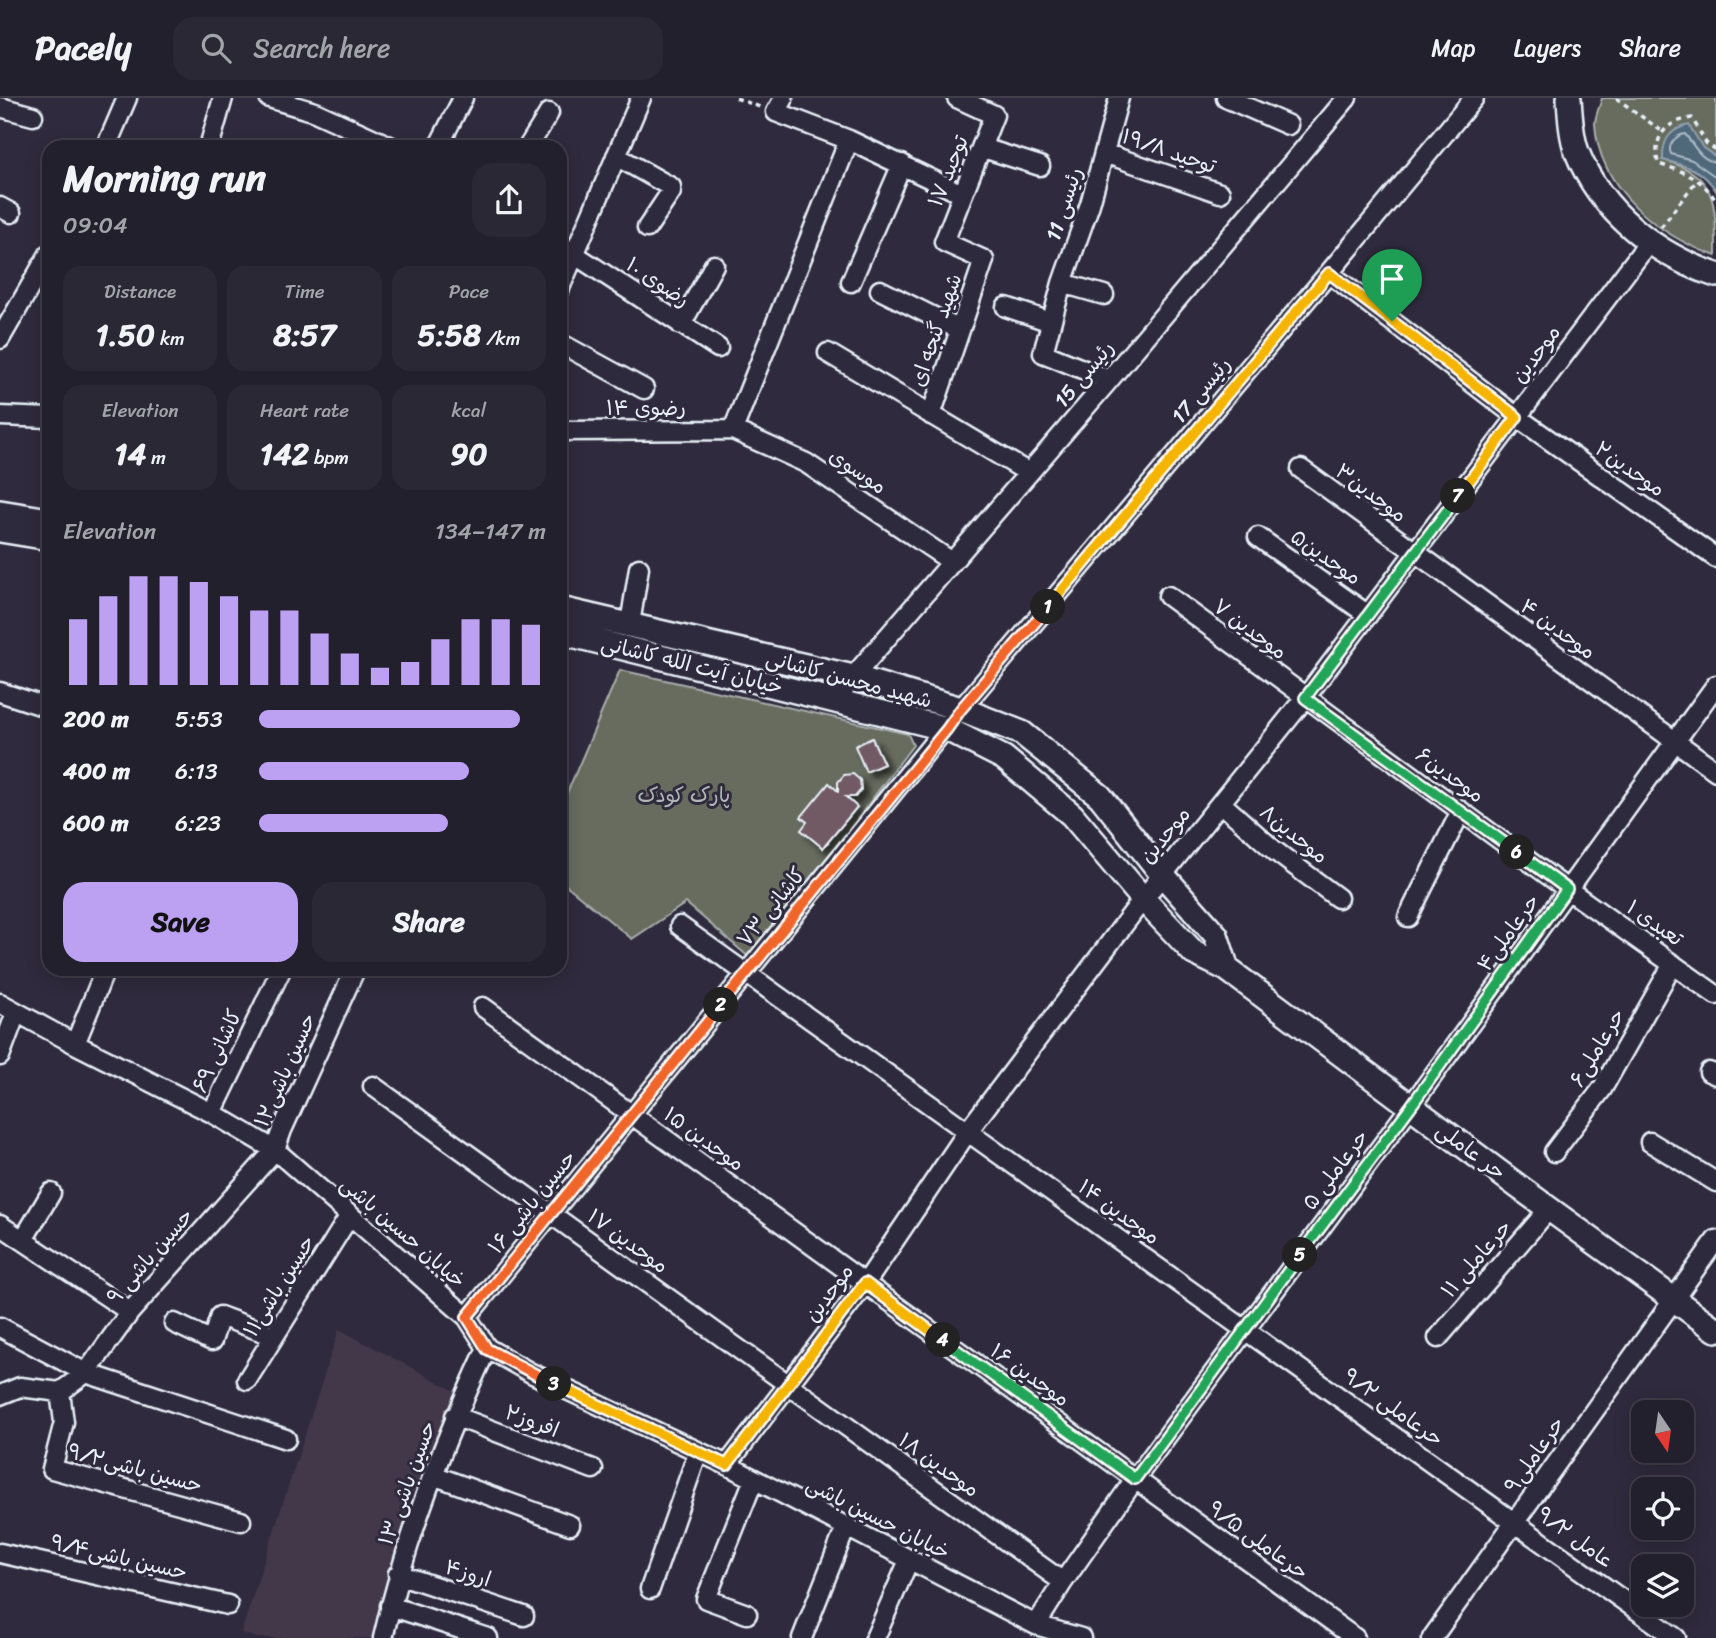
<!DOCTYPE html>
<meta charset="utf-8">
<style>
body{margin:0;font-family:Sriracha,"Playpen Sans Arabic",sans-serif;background:#2b2836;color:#f1f3f6;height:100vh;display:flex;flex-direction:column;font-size:26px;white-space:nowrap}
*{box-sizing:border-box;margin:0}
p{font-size:23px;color:#a3a3aa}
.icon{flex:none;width:38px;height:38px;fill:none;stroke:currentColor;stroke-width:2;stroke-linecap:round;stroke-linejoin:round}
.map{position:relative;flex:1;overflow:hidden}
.panel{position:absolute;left:42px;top:42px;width:525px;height:836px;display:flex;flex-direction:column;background:#23202e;border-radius:21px;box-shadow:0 4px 18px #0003,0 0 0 2px #403e4a}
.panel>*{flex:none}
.needle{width:46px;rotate:167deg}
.fabs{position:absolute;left:1631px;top:1302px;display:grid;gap:14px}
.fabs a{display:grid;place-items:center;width:63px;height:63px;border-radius:14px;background:#23202e;box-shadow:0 4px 18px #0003,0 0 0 2px #403e4a;font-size:35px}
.pin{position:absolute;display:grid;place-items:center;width:60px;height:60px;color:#fff;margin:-72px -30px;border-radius:50% 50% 50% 0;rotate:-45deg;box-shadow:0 0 7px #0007}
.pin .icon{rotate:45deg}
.km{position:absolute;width:35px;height:35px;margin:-18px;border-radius:50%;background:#222;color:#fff;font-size:19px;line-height:35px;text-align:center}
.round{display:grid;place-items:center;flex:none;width:74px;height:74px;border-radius:21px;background:#2b2836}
.summary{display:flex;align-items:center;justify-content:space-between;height:119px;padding:0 21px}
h1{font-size:38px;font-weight:700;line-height:52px}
.metrics{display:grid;grid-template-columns:repeat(3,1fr);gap:10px;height:119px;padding:7px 21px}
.metrics div{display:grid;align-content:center;border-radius:18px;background:#2b2836;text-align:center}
.metrics b{font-size:30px;font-weight:700}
.metrics small{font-size:19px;font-weight:400}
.metrics p{font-size:19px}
.chart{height:196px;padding:14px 21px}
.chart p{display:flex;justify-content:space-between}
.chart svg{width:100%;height:126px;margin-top:7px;stroke:#bca0f2;stroke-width:6}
.button{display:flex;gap:14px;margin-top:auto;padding:14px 21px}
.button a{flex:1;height:80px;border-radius:21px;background:#bca0f2;color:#111;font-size:28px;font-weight:700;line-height:80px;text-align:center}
.button a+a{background:#2b2836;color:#f1f3f6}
ul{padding:0 21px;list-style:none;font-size:23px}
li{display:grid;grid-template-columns:112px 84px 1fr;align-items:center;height:52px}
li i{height:18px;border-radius:9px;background:#bca0f2}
header{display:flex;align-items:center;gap:42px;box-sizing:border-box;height:98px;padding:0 35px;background:#23202e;border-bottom:2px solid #403e4a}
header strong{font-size:33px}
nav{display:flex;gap:38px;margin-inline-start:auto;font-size:24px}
.search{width:490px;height:63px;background:#2b2836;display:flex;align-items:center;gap:18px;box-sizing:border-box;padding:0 24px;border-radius:21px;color:#a3a3aa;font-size:26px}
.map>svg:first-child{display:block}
.built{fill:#433849}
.green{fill:#676c5f;stroke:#a8aeac;stroke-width:2}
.water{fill:#50687a;stroke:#8d9fac;stroke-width:2}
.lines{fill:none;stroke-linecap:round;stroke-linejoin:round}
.shore{stroke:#abbac6;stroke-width:2}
.building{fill:#725a65;stroke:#e8f1f8;stroke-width:2;filter:url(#shadow)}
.minor-casing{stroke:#e8f1f8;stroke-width:23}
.major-casing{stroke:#e8f1f8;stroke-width:28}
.path{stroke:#e8f1f8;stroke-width:3.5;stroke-dasharray:5 5;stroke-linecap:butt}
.minor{stroke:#2f2a3d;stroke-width:18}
.major{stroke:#2f2a3d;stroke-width:23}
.split-1-casing{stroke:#fff;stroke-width:14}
.split-2-casing{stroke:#fff;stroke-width:14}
.split-3-casing{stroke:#fff;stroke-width:14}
.split-4-casing{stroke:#fff;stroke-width:14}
.split-5-casing{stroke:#fff;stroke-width:14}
.split-6-casing{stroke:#fff;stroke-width:14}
.split-7-casing{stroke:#fff;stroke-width:14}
.split-8-casing{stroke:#fff;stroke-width:14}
.split-1{stroke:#f5b400;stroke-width:9}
.split-2{stroke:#f0652b;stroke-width:9}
.split-3{stroke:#f0652b;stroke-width:9}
.split-4{stroke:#f5b400;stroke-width:9}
.split-5{stroke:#22a559;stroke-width:9}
.split-6{stroke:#22a559;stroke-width:9}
.split-7{stroke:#22a559;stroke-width:9}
.split-8{stroke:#f5b400;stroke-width:9}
.labels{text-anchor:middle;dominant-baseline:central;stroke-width:6;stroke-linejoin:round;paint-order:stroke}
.street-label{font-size:21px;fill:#e8f1f8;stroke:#2f2a3d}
.park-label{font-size:21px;fill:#aeb5b3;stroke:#2f2a3d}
</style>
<header>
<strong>Pacely</strong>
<div class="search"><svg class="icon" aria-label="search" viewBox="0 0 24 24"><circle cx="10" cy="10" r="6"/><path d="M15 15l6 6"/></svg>Search here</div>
<nav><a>Map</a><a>Layers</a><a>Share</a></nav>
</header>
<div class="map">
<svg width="1716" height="1540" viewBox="0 0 1716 1540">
<defs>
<filter id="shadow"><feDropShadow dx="6" dy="6" stdDeviation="3.5" flood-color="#0009"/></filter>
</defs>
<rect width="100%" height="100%" fill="#2f2a3d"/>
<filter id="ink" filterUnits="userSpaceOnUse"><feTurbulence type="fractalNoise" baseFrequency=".0143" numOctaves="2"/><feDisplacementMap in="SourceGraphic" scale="14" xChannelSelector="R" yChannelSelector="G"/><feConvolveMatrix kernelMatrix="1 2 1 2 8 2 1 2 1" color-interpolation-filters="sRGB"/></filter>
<g filter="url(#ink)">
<path class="built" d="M 339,1231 L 457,1294 L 412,1397 L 377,1540 L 257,1540 L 241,1535 Z"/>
<path class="green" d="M 1602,0 L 1716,0 L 1716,59 L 1703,50 L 1663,62 C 1716,77 1716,101 1716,158 C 1659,138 1599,91 1595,26 C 1595,18 1600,8 1602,0 Z
M 620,572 L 908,636 L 913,647 L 751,861 L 686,805 L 632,841 L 560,782 L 560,711 Z"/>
<path class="water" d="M 1689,27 L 1703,50 L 1716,59 L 1716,93 C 1704,72 1685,67 1663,62 C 1662,42 1670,31 1689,27 Z"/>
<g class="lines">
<path class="shore" d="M 1716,64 C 1700,62 1694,47 1685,36 C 1676,37 1667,47 1671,56 L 1692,62 L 1716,79"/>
</g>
<path class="building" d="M 872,640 L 884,666 L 866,674 L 855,648 Z
M 853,676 L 860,682 L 861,692 L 855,699 L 846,699 L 857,709 L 823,750 L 801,732 L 807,724 L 801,719 L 829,685 L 838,693 L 838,684 L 844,677 Z"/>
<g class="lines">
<defs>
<path id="minor" d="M 269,0 L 315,14 L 392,49
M 1226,0 L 1288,27
M 783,2 L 776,14 L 849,42 L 962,96
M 0,9 L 33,18
M 106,49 L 127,0
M 209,49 L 223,0
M 438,49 L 463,0
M 528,49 L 549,15
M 983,50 L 1040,68
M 1104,55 L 1220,95
M 616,58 L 671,89 L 671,94 L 647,130
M 0,109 L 11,115
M 560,147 L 718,250
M 1329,175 L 1517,319 L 1716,460
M 851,184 L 902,66
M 1062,185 L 1104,197
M 560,190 L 641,0
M 880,192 L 960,232
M 1006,209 L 1051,224
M 681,227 L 714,167
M 0,241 L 49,156
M 560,245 L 644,291
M 828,255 L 1029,375
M 1109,282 L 1043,255 L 1062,185 L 1090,106 L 1119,0
M 931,317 L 984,162 L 944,144 L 994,17 L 957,0
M 0,318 L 49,320
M 733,332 L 849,42
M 560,333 L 733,332 L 806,365 L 952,464
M 1301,371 L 1716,673
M 1258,439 L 1368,517
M 1168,498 L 1567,791 L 1716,897
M 630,526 L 639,470
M 0,594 L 49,610
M 835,603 L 853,579 L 1109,282 L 1347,0
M 1222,706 L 1275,753 L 1338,800
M 1408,819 L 1461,713
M 680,828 L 1676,1540
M 0,905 L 75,946 L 212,1015 L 275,1052 L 467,1219 L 487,1250 L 531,1275 L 727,1367 L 1036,1527 L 1081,1540
M 483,909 L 1355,1540
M 75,946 L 105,872
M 0,958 L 16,915
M 1709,974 L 1716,977
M 373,988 L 1063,1484
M 212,1015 L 281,872
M 1650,1044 L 1716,1084
M 1554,1054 L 1602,991 L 1673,866
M 0,1127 L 130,1214
M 23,1142 L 51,1095
M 467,1219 L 961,611 L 1329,175 L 1474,0
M 174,1225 L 212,1243 L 220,1218 L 274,1238
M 0,1229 L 86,1275 L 286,1341
M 1438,1240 L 1549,1111
M 247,1282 L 350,1117
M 60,1294 L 86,1275 L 130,1214 L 275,1052 L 282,1032 L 355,872
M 60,1294 L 64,1324 L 52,1371 L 241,1423
M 0,1297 L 20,1289 L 60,1294
M 455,1318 L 593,1371
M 727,1367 L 865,1186 L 968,1033 L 1143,801 L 1305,600 L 1649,144
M 433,1377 L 570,1427
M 0,1455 L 228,1507
M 398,1476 L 524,1518
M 650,1491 L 698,1354
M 390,1508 L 488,1540
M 747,1516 L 706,1501 L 754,1381
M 1036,1527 L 1063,1484 L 1135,1381 L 1411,1008 L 1716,587
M 383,1540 C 406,1440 443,1344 487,1250
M 802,1540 L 846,1429
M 875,1540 L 909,1462
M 1432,1540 L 1716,1142"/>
<path id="major" d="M 1569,0 C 1570,17 1571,38 1577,54 C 1601,114 1656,157 1716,177
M 0,414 L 49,422
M 0,432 L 49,440
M 560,511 L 853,579 L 961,611 L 1022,635 L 1100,698 L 1162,776 L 1216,837 L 1227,871
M 560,534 L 947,631 L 1004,660 L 1072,717 L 1143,801 L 1194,855 L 1227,871 L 1519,1089 L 1716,1232"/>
</defs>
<use href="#minor" class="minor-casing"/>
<use href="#major" class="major-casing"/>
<path class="path" d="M 736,0 L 760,9
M 1616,0 L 1663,34
M 1716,52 L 1706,45 L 1692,20 C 1665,24 1653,38 1658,66 C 1684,73 1702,80 1716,103
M 1661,129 L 1697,82"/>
<use href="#minor" class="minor"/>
<use href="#major" class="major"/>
</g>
</g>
<g class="lines" filter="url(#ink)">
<defs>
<path id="split-1" d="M 1048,509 L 1329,175 L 1392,223"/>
<path id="split-2" d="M 721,907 L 947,631 L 961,611 L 1048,509"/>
<path id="split-3" d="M 554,1286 L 487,1251 L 467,1219 L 721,907"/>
<path id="split-4" d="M 554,1286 L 727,1367 L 865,1185 L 943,1242"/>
<path id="split-5" d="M 943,1242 L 1135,1381 L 1300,1157"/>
<path id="split-6" d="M 1300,1157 L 1411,1008 L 1567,791 L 1517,754"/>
<path id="split-7" d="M 1458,398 L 1305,600 L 1517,754"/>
<path id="split-8" d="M 1392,223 L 1517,319 L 1458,398"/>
</defs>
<use href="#split-1" class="split-1-casing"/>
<use href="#split-2" class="split-2-casing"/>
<use href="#split-3" class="split-3-casing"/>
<use href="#split-4" class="split-4-casing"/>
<use href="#split-5" class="split-5-casing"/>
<use href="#split-6" class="split-6-casing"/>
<use href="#split-7" class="split-7-casing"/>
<use href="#split-8" class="split-8-casing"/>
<use href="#split-1" class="split-1"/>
<use href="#split-2" class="split-2"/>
<use href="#split-3" class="split-3"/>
<use href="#split-4" class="split-4"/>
<use href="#split-5" class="split-5"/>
<use href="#split-6" class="split-6"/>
<use href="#split-7" class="split-7"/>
<use href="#split-8" class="split-8"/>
</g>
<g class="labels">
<g class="street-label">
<text transform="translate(1169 53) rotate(19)">توحید ۱۹/۸</text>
<text transform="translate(948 73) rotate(-68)">توحید ۱۷</text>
<text transform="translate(1064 106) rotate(-72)">رئیسی 11</text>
<text transform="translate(658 184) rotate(34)">رضوی ۱۰</text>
<text transform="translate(936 232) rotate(-71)">شهید گنجه ای</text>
<text transform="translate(1536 256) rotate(-53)">موحدین</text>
<text transform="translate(1084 276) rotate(-50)">رئیسی 15</text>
<text transform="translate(1201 292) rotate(-50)">رئیسی 17</text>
<text x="646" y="310">رضوی ۱۴</text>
<text transform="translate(1630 371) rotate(35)">موحدین۲</text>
<text transform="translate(858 373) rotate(34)">موسوی</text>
<text transform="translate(1371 395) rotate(37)">موحدین۳</text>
<text transform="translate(1326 459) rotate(35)">موحدین۵</text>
<text transform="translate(1250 531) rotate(37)">موحدین ۷</text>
<text transform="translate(1558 531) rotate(36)">موحدین ۴</text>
<text transform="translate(692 567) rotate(14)">خیابان آیت الله کاشانی</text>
<text transform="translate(849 581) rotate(15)">شهید محسن کاشانی</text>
<text transform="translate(1450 677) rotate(36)">موحدین۶</text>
<text transform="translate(1294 736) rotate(39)">موحدین۸</text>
<text transform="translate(1165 737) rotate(-50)">موحدین</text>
<text transform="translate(771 809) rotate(-51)">کاشانی ۷۳</text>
<text transform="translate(1655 825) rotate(35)">تعبدی ۱</text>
<text transform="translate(1508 835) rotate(-54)">حرعاملی۴</text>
<text transform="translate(1597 950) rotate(-59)">حرعاملی۶</text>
<text transform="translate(217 953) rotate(-65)">کاشانی ۶۹</text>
<text transform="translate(285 972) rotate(-66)">حسین باشی۱۲</text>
<text transform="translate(704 1041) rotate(36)">موحدین ۱۵</text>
<text transform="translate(1471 1053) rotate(37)">حر عاملی</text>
<text transform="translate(1335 1072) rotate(-53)">حرعاملی ۵</text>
<text transform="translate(532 1104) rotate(-51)">حسین باشی ۱۶</text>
<text transform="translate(1119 1114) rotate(36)">موحدین ۱۴</text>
<text transform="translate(403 1134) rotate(41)">خیابان حسین باشی</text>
<text transform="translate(628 1143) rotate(36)">موحدین ۱۷</text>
<text transform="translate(150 1158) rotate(-49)">حسین باشی ۹</text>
<text transform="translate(1476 1161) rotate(-49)">حرعاملی ۱۱</text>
<text transform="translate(279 1188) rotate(-58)">حسین باشی۱۱</text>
<text transform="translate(829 1195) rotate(-53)">موحدین</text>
<text transform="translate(1030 1277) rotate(36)">موحدین ۱۶</text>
<text transform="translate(1393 1309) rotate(36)">حرعاملی ۹/۲</text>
<text transform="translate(532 1323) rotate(21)">افروز۲</text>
<text transform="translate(1534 1357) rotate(-55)">حرعاملی۹</text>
<text transform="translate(939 1367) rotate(36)">موحدین ۱۸</text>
<text transform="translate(135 1370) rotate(15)">حسین باشی۹/۲</text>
<text transform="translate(407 1385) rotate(-70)">حسین باشی ۱۳</text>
<text transform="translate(878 1420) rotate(27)">خیابان حسین باشی</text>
<text transform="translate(1575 1439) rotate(36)">عامل ۹/۲</text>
<text transform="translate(1258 1442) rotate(36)">حرعاملی ۹/۵</text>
<text transform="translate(119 1459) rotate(13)">حسین باشی۹/۴</text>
<text transform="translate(468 1475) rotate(18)">اروز۴</text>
</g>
<g class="park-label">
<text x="684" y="697">پارک کودک</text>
</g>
</g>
</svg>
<div class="fabs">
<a><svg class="needle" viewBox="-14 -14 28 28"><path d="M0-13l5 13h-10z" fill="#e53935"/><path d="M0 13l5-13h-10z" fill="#a3a3aa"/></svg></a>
<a><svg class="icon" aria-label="locate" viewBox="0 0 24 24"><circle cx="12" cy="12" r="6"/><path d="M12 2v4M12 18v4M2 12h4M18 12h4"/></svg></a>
<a><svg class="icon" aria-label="layers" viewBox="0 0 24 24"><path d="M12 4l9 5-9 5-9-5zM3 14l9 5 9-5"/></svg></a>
</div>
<div class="pin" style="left:1392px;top:223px;background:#1e9e55"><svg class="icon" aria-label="arrive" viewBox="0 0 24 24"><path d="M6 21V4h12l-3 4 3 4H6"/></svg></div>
<b class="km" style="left:1048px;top:509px">1</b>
<b class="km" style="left:721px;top:907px">2</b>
<b class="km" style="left:554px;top:1286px">3</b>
<b class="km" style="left:943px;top:1242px">4</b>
<b class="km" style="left:1300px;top:1157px">5</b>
<b class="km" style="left:1517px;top:754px">6</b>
<b class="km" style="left:1458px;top:398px">7</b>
<section class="panel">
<div class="summary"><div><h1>Morning run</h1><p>09:04</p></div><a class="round"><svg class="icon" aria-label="share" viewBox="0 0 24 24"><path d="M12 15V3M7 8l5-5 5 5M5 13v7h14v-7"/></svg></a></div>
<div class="metrics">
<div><p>Distance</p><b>1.50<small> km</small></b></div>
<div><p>Time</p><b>8:57</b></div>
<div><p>Pace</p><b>5:58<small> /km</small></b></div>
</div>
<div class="metrics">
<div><p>Elevation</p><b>14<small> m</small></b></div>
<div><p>Heart rate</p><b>142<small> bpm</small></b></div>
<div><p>kcal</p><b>90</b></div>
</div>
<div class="chart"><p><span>Elevation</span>134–147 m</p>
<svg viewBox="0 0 160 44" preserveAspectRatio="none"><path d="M5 44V21M15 44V13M25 44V6M35 44V6M45 44V8M55 44V13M65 44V18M75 44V18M85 44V26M95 44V33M105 44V38M115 44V36M125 44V28M135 44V21M145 44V21M155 44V23"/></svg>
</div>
<ul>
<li><b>200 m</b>5:53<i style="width:91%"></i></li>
<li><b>400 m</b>6:13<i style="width:73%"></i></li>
<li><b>600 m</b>6:23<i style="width:66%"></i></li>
</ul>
<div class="button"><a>Save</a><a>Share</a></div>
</section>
</div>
